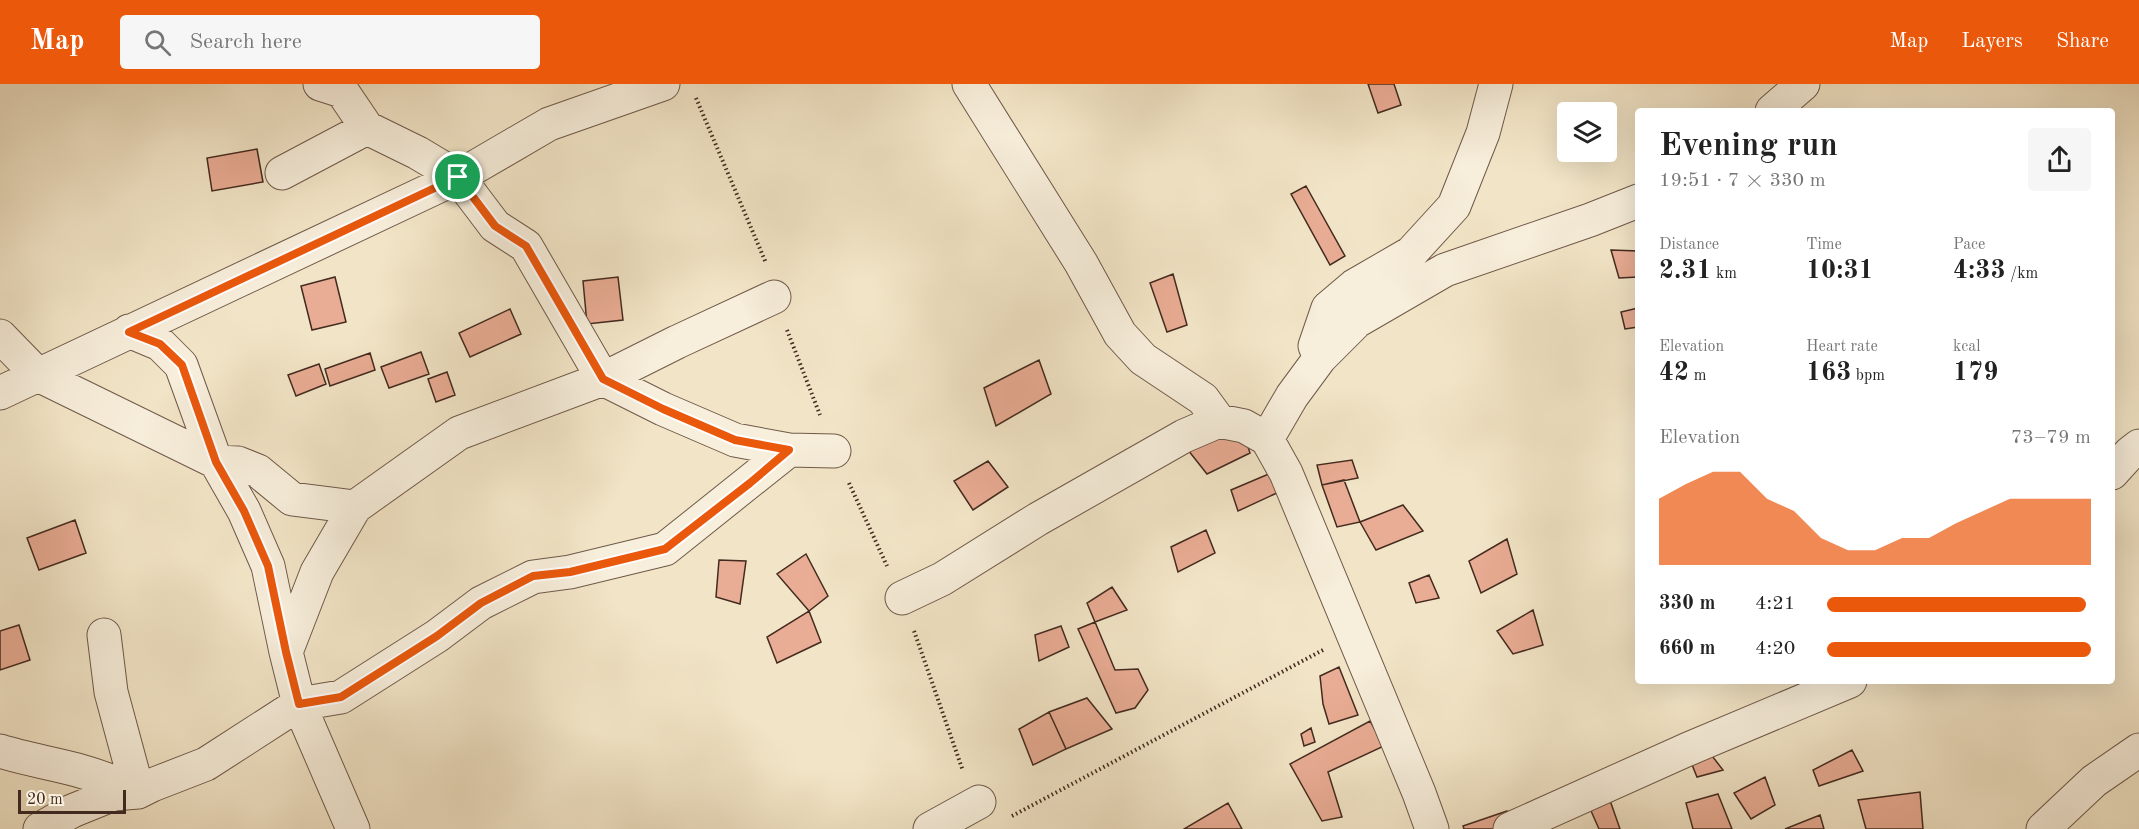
<!DOCTYPE html>
<meta charset="utf-8">
<style>
body{margin:0;font-family:"Old Standard TT",serif;background:#f6f6f6;color:#222;height:100vh;display:flex;flex-direction:column;font-size:22px;white-space:nowrap}
*{box-sizing:border-box;margin:0}
p{font-size:20px;color:#767676}
.icon{flex:none;width:33px;height:33px;fill:none;stroke:currentColor;stroke-width:2;stroke-linecap:round;stroke-linejoin:round}
.map{position:relative;flex:1;overflow:hidden}
.details{position:absolute;left:1635px;top:24px;width:480px;height:576px;display:flex;flex-direction:column;background:#fff;border-radius:6px;box-shadow:0 6px 24px #0002}
.details>*{flex:none}
.tools{position:absolute;left:1557px;top:18px;display:grid;gap:12px}
.tools a{display:grid;place-items:center;width:60px;height:60px;border-radius:6px;background:#fff;box-shadow:0 6px 24px #0002;font-size:30px}
.scale{position:absolute;left:18px;bottom:15px;width:108px;box-sizing:border-box;padding-left:6px;border:3px solid #432a1f;border-top:0;font-size:16px;line-height:21px;white-space:nowrap;color:#432a1f;-webkit-text-stroke:4px #f7eedb;paint-order:stroke}
.pin{position:absolute;display:grid;place-items:center;width:51px;height:51px;color:#fff;margin:-26px;border:3px solid #fff;border-radius:50%;box-shadow:0 2px 6px #0007}
.round{display:grid;place-items:center;flex:none;width:63px;height:63px;border-radius:6px;background:#f6f6f6}
.overview{display:flex;align-items:center;justify-content:space-between;height:102px;padding:0 24px}
h1{font-size:33px;font-weight:700;line-height:45px}
.metrics{display:grid;grid-template-columns:repeat(3,1fr);gap:9px;height:102px;padding:6px 24px}
.metrics div{display:grid;align-content:center}
.metrics b{font-size:26px;font-weight:700}
.metrics small{font-size:16px;font-weight:400}
.metrics p{font-size:16px}
.chart{height:168px;padding:12px 24px}
.chart p{display:flex;justify-content:space-between}
.chart svg{width:100%;height:108px;margin-top:6px;fill:#ea580c;opacity:.7}
ul{padding:0 24px;list-style:none;font-size:20px}
li{display:grid;grid-template-columns:96px 72px 1fr;align-items:center;height:45px}
li i{height:15px;border-radius:8px;background:#ea580c}
header{display:flex;align-items:center;gap:36px;box-sizing:border-box;height:84px;padding:0 30px;background:#ea580c;color:#fff}
header strong{font-size:28px}
nav{display:flex;gap:33px;margin-inline-start:auto;font-size:21px}
.search{width:420px;height:54px;background:#f6f6f6;display:flex;align-items:center;gap:15px;box-sizing:border-box;padding:0 21px;border-radius:6px;color:#767676;font-size:22px}
.map>svg:first-child{display:block}
.building{fill:#e9ac94;stroke:#432a1f;stroke-width:1.5}
.lines{fill:none;stroke-linecap:round;stroke-linejoin:round}
.street-casing{stroke:#6f5949;stroke-width:35}
.path{stroke:#432a1f;stroke-width:4;stroke-dasharray:1.5 3;stroke-linecap:butt}
.street{stroke:#f7eedb;stroke-width:33}
.route-casing{stroke:#fff;stroke-width:12}
.route{stroke:#ea580c;stroke-width:8}
</style>
<header>
<strong>Map</strong>
<div class="search"><svg class="icon" aria-label="search" viewBox="0 0 24 24"><circle cx="10" cy="10" r="6"/><path d="M15 15l6 6"/></svg>Search here</div>
<nav><a>Map</a><a>Layers</a><a>Share</a></nav>
</header>
<div class="map">
<svg width="2139" height="745" viewBox="0 0 2139 745">
<rect width="100%" height="100%" fill="#f2e5c7"/>
<filter id="stains"><feTurbulence type="fractalNoise" baseFrequency=".00333" numOctaves="4"/><feColorMatrix values="0 0 0 0 .2 0 0 0 0 .09 0 0 0 0 .02 0 0 0 .5 -.17"/></filter>
<radialGradient id="worn" r=".72"><stop offset=".6" stop-color="#630" stop-opacity="0"/><stop offset="1" stop-color="#630" stop-opacity=".3"/></radialGradient>
<path class="building" d="M 1368,0 L 1394,0 L 1401,21 L 1378,29 Z
M 257,65 L 263,98 L 212,107 L 207,74 Z
M 1306,102 L 1345,172 L 1330,181 L 1291,110 Z
M 1611,166 L 1638,167 L 1638,193 L 1619,194 Z
M 1173,190 L 1187,241 L 1167,248 L 1150,199 Z
M 335,193 L 346,238 L 312,246 L 301,202 Z
M 618,193 L 623,236 L 587,240 L 583,197 Z
M 1638,224 L 1638,243 L 1625,245 L 1621,228 Z
M 510,225 L 521,250 L 470,273 L 459,249 Z
M 421,268 L 429,290 L 389,304 L 381,283 Z
M 370,269 L 375,286 L 330,302 L 325,285 Z
M 1039,276 L 1051,310 L 996,342 L 984,304 Z
M 319,280 L 326,300 L 296,312 L 288,291 Z
M 447,288 L 455,311 L 436,318 L 428,295 Z
M 1242,344 L 1250,369 L 1207,390 L 1188,366 Z
M 1352,376 L 1358,394 L 1322,401 L 1317,381 Z
M 988,377 L 1008,403 L 973,426 L 954,397 Z
M 1271,389 L 1279,408 L 1238,427 L 1231,406 Z
M 1344,396 L 1360,438 L 1337,443 L 1322,401 Z
M 1403,421 L 1423,447 L 1376,466 L 1360,438 Z
M 75,436 L 86,469 L 39,486 L 27,454 Z
M 1206,446 L 1215,469 L 1178,488 L 1171,463 Z
M 1507,455 L 1517,490 L 1481,509 L 1469,477 Z
M 806,470 L 828,512 L 809,527 L 777,490 Z
M 719,476 L 746,477 L 740,520 L 716,513 Z
M 1429,491 L 1439,514 L 1416,519 L 1409,499 Z
M 1112,503 L 1127,526 L 1095,538 L 1087,519 Z
M 1533,526 L 1543,561 L 1513,570 L 1497,547 Z
M 809,527 L 821,558 L 777,579 L 767,553 Z
M 1095,538 L 1115,586 L 1138,585 L 1148,606 L 1135,624 L 1116,629 L 1078,545 Z
M 19,541 L 30,576 L 0,586 L 0,547 Z
M 1061,542 L 1069,563 L 1039,577 L 1035,551 Z
M 1339,583 L 1358,631 L 1329,640 L 1323,620 L 1320,592 Z
M 1087,614 L 1112,645 L 1066,665 L 1049,628 Z
M 1049,628 L 1066,665 L 1033,681 L 1019,645 Z
M 1370,637 L 1384,662 L 1328,688 L 1342,733 L 1322,737 L 1290,680 Z
M 1311,644 L 1315,658 L 1304,662 L 1301,650 Z
M 1702,659 L 1723,686 L 1697,693 L 1686,666 Z
M 1852,666 L 1863,687 L 1819,702 L 1813,686 Z
M 1765,693 L 1775,721 L 1751,735 L 1734,709 Z
M 1605,702 L 1620,745 L 1599,745 L 1584,711 Z
M 1920,708 L 1923,745 L 1866,745 L 1858,716 Z
M 1718,710 L 1732,745 L 1693,745 L 1686,719 Z
M 1228,719 L 1242,745 L 1184,745 Z
M 1507,727 L 1514,745 L 1464,745 L 1463,742 Z
M 1820,731 L 1824,745 L 1785,745 Z"/>
<g class="lines">
<defs>
<path id="street" d="M 320,0 L 342,7 L 367,44
M 969,0 L 1081,179 L 1120,250 L 1143,275 L 1203,315 L 1219,337
M 1772,27 L 1803,0
M 282,89 L 367,44 L 418,69 L 458,93 L 495,142 L 526,162 L 603,295 L 663,325 L 735,356 L 789,366
M 129,247 L 160,260 L 181,281 L 216,378 L 244,427 L 268,482 L 286,568
M 0,252 L 38,291 L 216,378 L 238,379 L 258,387 L 292,415 L 355,423
M 1320,274 L 1315,262 L 1328,224 L 1354,202 L 1411,169 L 1454,122 L 1483,49 L 1496,0
M 0,309 L 458,93 L 549,40 L 663,0
M 1267,355 L 1292,312 L 1320,274 L 1357,237 L 1445,186 L 1590,136 L 1638,117
M 2112,389 L 2130,369 L 2139,362
M 902,514 L 942,495 L 1038,435 L 1184,352 L 1219,337 L 1244,342 L 1267,355 L 1286,389 L 1419,709 L 1432,745
M 104,551 L 111,608 L 138,708
M 0,667 C 25,675 51,679 77,686 C 98,692 118,699 138,708
M 40,745 L 72,727 L 114,710 L 138,708 L 152,701 L 206,680 L 299,620 L 341,613 L 437,552 L 481,519 L 533,493 L 570,488 L 665,465 L 789,366 L 834,367
M 353,745 L 299,620 L 286,568 L 317,488 L 355,423 L 459,349 L 603,295 L 677,258 L 774,213
M 930,745 L 979,718
M 1510,745 L 1686,666 L 1850,597
M 2043,745 L 2094,697 L 2139,666"/>
</defs>
<use href="#street" class="street-casing"/>
<path class="path" d="M 696,14 L 766,179
M 787,246 L 820,331
M 849,399 L 887,482
M 914,547 L 963,687
M 1012,732 L 1323,566"/>
<use href="#street" class="street"/>
</g>
<g class="lines">
<defs>
<path id="route" d="M 458,93 L 495,142 L 526,162 L 603,295 L 663,325 L 735,356 L 789,366 L 750,399 L 665,465 L 570,488 L 533,492 L 481,519 L 437,552 L 341,613 L 299,620 L 286,568 L 268,482 L 244,427 L 216,378 L 182,281 L 160,260 L 129,248 Z"/>
</defs>
<use href="#route" class="route-casing"/>
<use href="#route" class="route"/>
</g>
<rect width="100%" height="100%" filter="url(#stains)"/>
<rect width="100%" height="100%" fill="url(#worn)"/>
</svg>
<div class="tools">
<a><svg class="icon" aria-label="layers" viewBox="0 0 24 24"><path d="M12 4l9 5-9 5-9-5zM3 14l9 5 9-5"/></svg></a>
</div>
<div class="scale">20 m</div>
<div class="pin" style="left:458px;top:93px;background:#1e9e55"><svg class="icon" aria-label="arrive" viewBox="0 0 24 24"><path d="M6 21V4h12l-3 4 3 4H6"/></svg></div>
<section class="details">
<div class="overview"><div><h1>Evening run</h1><p>19:51 · 7 × 330 m</p></div><a class="round"><svg class="icon" aria-label="share" viewBox="0 0 24 24"><path d="M12 15V3M7 8l5-5 5 5M5 13v7h14v-7"/></svg></a></div>
<div class="metrics">
<div><p>Distance</p><b>2.31<small> km</small></b></div>
<div><p>Time</p><b>10:31</b></div>
<div><p>Pace</p><b>4:33<small> /km</small></b></div>
</div>
<div class="metrics">
<div><p>Elevation</p><b>42<small> m</small></b></div>
<div><p>Heart rate</p><b>163<small> bpm</small></b></div>
<div><p>kcal</p><b>179</b></div>
</div>
<div class="chart"><p><span>Elevation</span>73–79 m</p>
<svg viewBox="0 0 160 44" preserveAspectRatio="none"><path d="M0 44V17L10 11L20 6L30 6L40 17L50 22L60 33L70 38L80 38L90 33L100 33L110 27L120 22L130 17L140 17L150 17L160 17V44z"/></svg>
</div>
<ul>
<li><b>330 m</b>4:21<i style="width:98%"></i></li>
<li><b>660 m</b>4:20<i style="width:100%"></i></li>
</ul>
</section>
</div>
